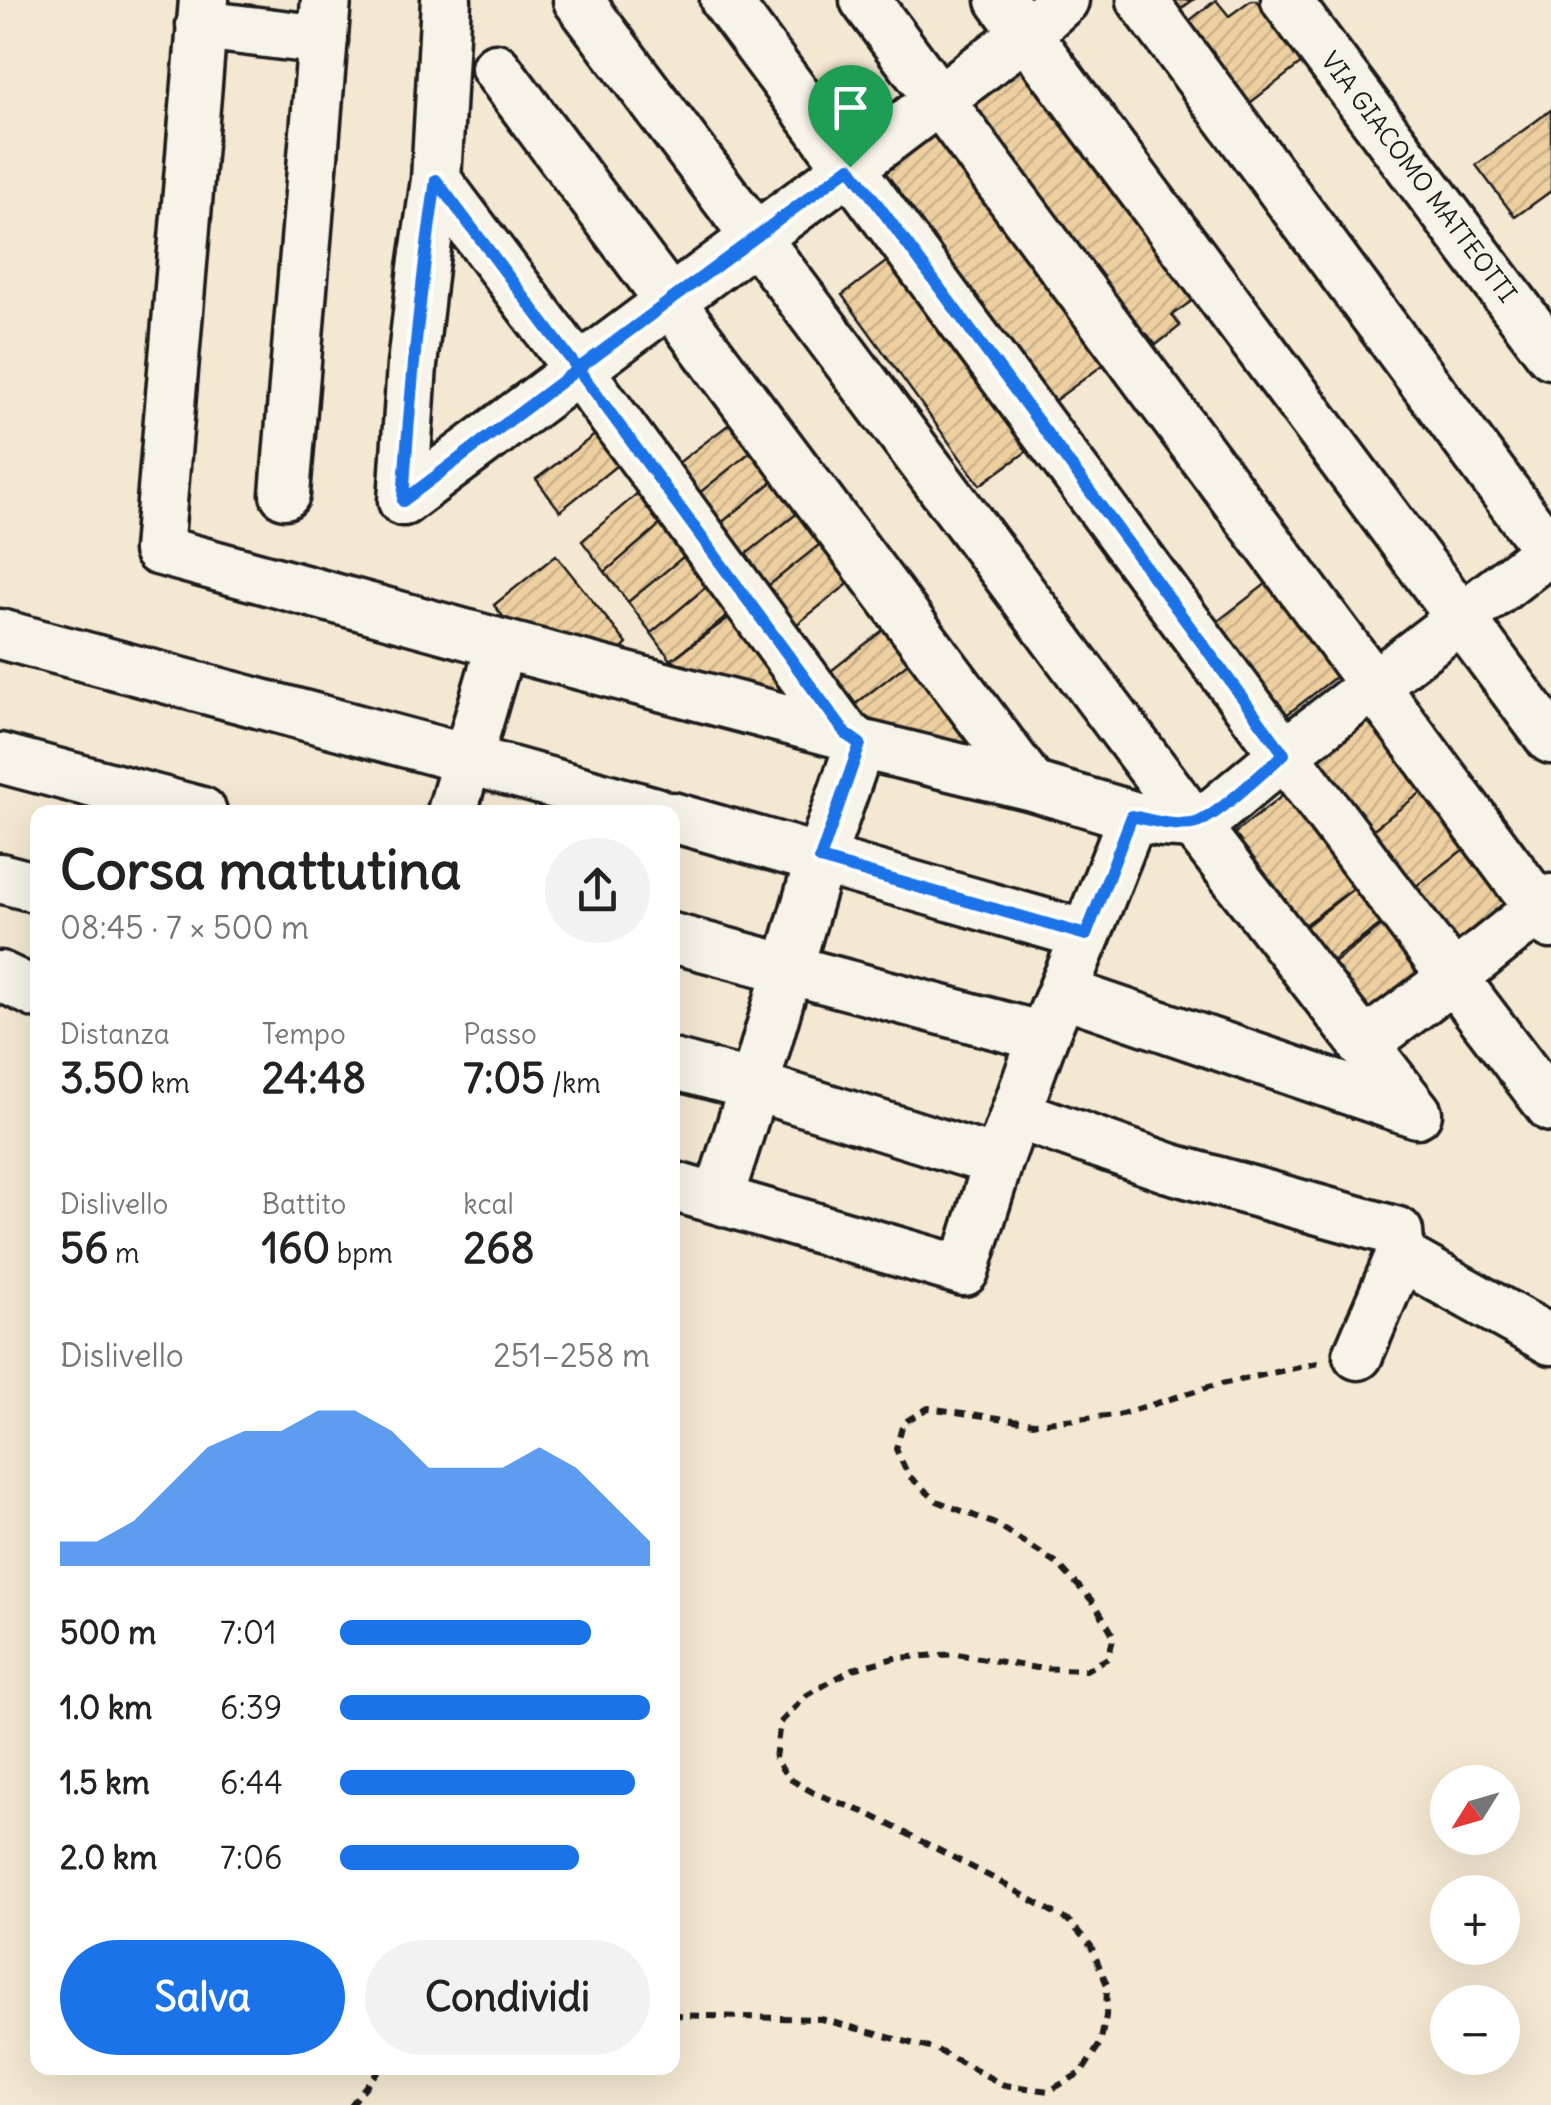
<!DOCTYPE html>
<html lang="it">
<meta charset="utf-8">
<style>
body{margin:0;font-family:Delius,sans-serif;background:#f2f2f2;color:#222;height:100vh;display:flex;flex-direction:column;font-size:38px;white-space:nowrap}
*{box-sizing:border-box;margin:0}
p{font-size:32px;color:#767676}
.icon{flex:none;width:55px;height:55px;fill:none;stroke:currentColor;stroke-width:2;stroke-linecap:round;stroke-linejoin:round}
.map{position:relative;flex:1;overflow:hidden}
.drawer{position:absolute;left:30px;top:805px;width:650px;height:1270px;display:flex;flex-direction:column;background:#fff;border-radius:20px;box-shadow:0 10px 40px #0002}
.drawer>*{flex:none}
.needle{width:65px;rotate:233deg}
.controls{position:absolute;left:1430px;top:1765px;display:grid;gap:20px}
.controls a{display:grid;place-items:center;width:90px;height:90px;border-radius:50%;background:#fff;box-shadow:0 10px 40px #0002;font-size:50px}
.pin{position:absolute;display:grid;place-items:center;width:85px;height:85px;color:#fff;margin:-102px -42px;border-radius:50% 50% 50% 0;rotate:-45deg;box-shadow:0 0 10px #0007}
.pin .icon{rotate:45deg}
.round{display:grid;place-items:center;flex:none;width:105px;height:105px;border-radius:52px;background:#f2f2f2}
.overview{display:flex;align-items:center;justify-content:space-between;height:170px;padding:0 30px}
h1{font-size:55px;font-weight:700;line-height:75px}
.stats{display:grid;grid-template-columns:repeat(3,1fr);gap:15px;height:170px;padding:10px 30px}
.stats div{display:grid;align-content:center}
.stats b{font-size:42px;font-weight:700}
.stats small{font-size:28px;font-weight:400}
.stats p{font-size:28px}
.chart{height:280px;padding:20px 30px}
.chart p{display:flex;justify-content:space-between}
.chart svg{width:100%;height:180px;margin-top:10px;fill:#1a73e8;opacity:.7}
.primary-button{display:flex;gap:20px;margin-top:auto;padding:20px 30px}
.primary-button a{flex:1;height:115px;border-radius:60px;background:#1a73e8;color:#fff;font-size:40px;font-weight:700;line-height:115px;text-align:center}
.primary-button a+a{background:#f2f2f2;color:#222}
ul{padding:0 30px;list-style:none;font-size:32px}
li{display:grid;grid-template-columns:160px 120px 1fr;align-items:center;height:75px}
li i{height:25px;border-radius:12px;background:#1a73e8}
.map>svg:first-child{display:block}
.building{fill:url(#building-hatch);stroke:#1c1c1c;stroke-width:2.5}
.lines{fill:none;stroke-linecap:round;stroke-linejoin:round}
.minor-casing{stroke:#1c1c1c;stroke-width:55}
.path{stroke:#1c1c1c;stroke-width:6;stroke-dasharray:10 8;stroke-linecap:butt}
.minor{stroke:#f7f3e8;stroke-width:48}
.route-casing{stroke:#fff;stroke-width:20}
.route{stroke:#1a73e8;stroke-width:12}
.labels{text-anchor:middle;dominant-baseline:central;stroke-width:9;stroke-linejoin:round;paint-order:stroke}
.street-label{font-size:25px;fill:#1c1c1c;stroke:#f7f3e8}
</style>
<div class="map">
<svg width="1551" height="2105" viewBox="0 0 1551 2105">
<defs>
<pattern id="building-hatch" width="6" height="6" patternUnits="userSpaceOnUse" patternTransform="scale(2.5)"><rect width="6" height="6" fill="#edcfa0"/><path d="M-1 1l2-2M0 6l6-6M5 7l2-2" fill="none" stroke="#cbb189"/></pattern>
</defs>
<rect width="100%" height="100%" fill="#f4e8d2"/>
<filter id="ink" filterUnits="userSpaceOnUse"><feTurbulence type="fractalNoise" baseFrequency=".01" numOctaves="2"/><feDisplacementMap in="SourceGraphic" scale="20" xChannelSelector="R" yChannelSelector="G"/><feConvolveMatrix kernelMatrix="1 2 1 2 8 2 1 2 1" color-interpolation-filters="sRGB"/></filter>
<g filter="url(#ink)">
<path class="building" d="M 1165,0 L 1193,0 L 1174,14 Z
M 1216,0 L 1229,16 L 1251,0 L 1256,0 L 1303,62 L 1246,106 L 1184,25 Z
M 1027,54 L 1196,298 L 1172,315 L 1180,326 L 1156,345 L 1147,334 L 1130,346 L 953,109 Z
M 1551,110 L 1551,191 L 1515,217 L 1476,165 Z
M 938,128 L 1111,359 L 1042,410 L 870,179 Z
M 894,256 L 1033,447 L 980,485 L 842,295 Z
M 732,422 L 753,450 L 688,502 L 665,473 Z
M 604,428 L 626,458 L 560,511 L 536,479 Z
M 753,450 L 776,479 L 710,532 L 688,502 Z
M 776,479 L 800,511 L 735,563 L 710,532 Z
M 647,485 L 670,516 L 605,572 L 582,541 Z
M 800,511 L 824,541 L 758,594 L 735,563 Z
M 670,516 L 694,548 L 628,602 L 605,572 Z
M 824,541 L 853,580 L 787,632 L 758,594 Z
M 694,548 L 717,578 L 651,633 L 628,602 Z
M 556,555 L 627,644 L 612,659 L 516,633 L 494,605 Z
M 717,578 L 738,608 L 671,660 L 651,633 Z
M 1271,580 L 1342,672 L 1276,723 L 1205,631 Z
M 734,614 L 799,689 L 786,703 L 671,660 Z
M 883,630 L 908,663 L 848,710 L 822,678 Z
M 908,663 L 969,739 L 958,748 L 853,722 L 848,710 Z
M 1378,715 L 1431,785 L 1359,840 L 1306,769 Z
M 1431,785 L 1473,842 L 1402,897 L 1359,840 Z
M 1295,786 L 1367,878 L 1295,932 L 1227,839 Z
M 1473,842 L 1518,901 L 1446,955 L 1402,897 Z
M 1367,878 L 1394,914 L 1324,967 L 1297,933 Z
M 1387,922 L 1427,973 L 1364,1021 L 1325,970 Z"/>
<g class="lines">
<defs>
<path id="minor" d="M 204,0 L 158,550 L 501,644 L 846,735 L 860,744 L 1032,786 L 1133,816 L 1163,822 L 1194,824 L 1216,811 L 1284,754 L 1551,549
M 578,0 L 1194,824 L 1417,1113
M 725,0 L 1284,754 L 1551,1107
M 865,0 L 1551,924
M 1001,0 L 1551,739
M 1142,0 L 1551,554
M 1286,0 L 1551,354
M 201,25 L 323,40
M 496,68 L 1032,786
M 436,180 L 578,369 L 846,735
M 285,494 L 326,0
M 403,501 L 850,167 L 1027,33 L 1064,0
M 403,501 L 412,365 L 423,268 L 436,180 L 446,0
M 0,634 L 467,759 L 655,812
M 0,758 L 202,812
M 452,812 L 501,644
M 672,817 L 1086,935
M 0,878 L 38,888
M 672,938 L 1043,1037
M 0,976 L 38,994
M 1062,992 L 1417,1113
M 1363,1045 L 1454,977 L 1551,899
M 672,1064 L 754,1086 L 998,1162
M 1016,1114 L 1169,1168 L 1398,1232 L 1400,1256 L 1358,1355
M 672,1186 L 964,1271 L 998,1162 L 1043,1037 L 1086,935 L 1133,816
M 718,1199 L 754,1086 L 820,859 L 860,744
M 1400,1256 L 1551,1340"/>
</defs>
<use href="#minor" class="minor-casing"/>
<path class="path" d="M 672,2015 L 821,2019 L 937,2050 L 1004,2085 L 1049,2091 L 1082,2072 L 1100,2044 L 1106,2016 L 1107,1985 L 1091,1946 L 1070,1922 L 995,1879 L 869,1814 L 814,1793 L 788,1778 L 775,1758 L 780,1723 L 807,1695 L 853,1669 L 895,1658 L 957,1654 L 1036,1668 L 1086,1670 L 1108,1658 L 1114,1636 L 1095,1604 L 1059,1565 L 995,1524 L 937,1501 L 908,1475 L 896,1449 L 903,1423 L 928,1408 L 1034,1423 L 1118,1415 L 1212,1386 L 1318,1363
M 351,2105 L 380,2068"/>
<use href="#minor" class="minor"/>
</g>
</g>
<g class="lines" filter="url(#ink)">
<defs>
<path id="route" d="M 850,167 L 578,369 L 436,180 C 420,287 410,394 403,501 L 578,369 L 846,734 L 860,744 L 820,859 L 1086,935 L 1132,816 C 1149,820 1180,828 1196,823 C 1216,817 1265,770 1284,754 L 850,167"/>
</defs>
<use href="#route" class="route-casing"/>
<use href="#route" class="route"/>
</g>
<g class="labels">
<g class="street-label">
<text transform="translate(1419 177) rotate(53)">VIA GIACOMO MATTEOTTI</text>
</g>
</g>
</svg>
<div class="controls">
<a><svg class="needle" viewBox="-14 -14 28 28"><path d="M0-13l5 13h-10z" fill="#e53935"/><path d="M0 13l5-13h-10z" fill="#767676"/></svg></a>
<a>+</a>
<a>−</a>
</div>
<div class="pin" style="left:850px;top:167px;background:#1e9e55"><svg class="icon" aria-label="arrive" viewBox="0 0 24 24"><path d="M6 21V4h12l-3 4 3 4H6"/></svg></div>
<section class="drawer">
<div class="overview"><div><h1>Corsa mattutina</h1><p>08:45 · 7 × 500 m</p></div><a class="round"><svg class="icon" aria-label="share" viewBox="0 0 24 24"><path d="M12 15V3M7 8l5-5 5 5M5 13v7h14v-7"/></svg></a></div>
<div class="stats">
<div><p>Distanza</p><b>3.50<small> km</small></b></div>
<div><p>Tempo</p><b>24:48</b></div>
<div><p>Passo</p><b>7:05<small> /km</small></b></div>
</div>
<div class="stats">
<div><p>Dislivello</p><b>56<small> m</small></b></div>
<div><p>Battito</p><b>160<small> bpm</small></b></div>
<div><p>kcal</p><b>268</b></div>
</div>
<div class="chart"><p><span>Dislivello</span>251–258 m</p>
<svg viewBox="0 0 160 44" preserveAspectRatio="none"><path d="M0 44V38L10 38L20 33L30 24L40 15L50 11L60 11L70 6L80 6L90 11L100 20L110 20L120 20L130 15L140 20L150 29L160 38V44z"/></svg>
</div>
<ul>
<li><b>500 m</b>7:01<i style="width:81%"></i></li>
<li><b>1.0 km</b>6:39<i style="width:100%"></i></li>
<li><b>1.5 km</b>6:44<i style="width:95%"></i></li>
<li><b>2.0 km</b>7:06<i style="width:77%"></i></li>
</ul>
<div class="primary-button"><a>Salva</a><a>Condividi</a></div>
</section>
</div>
